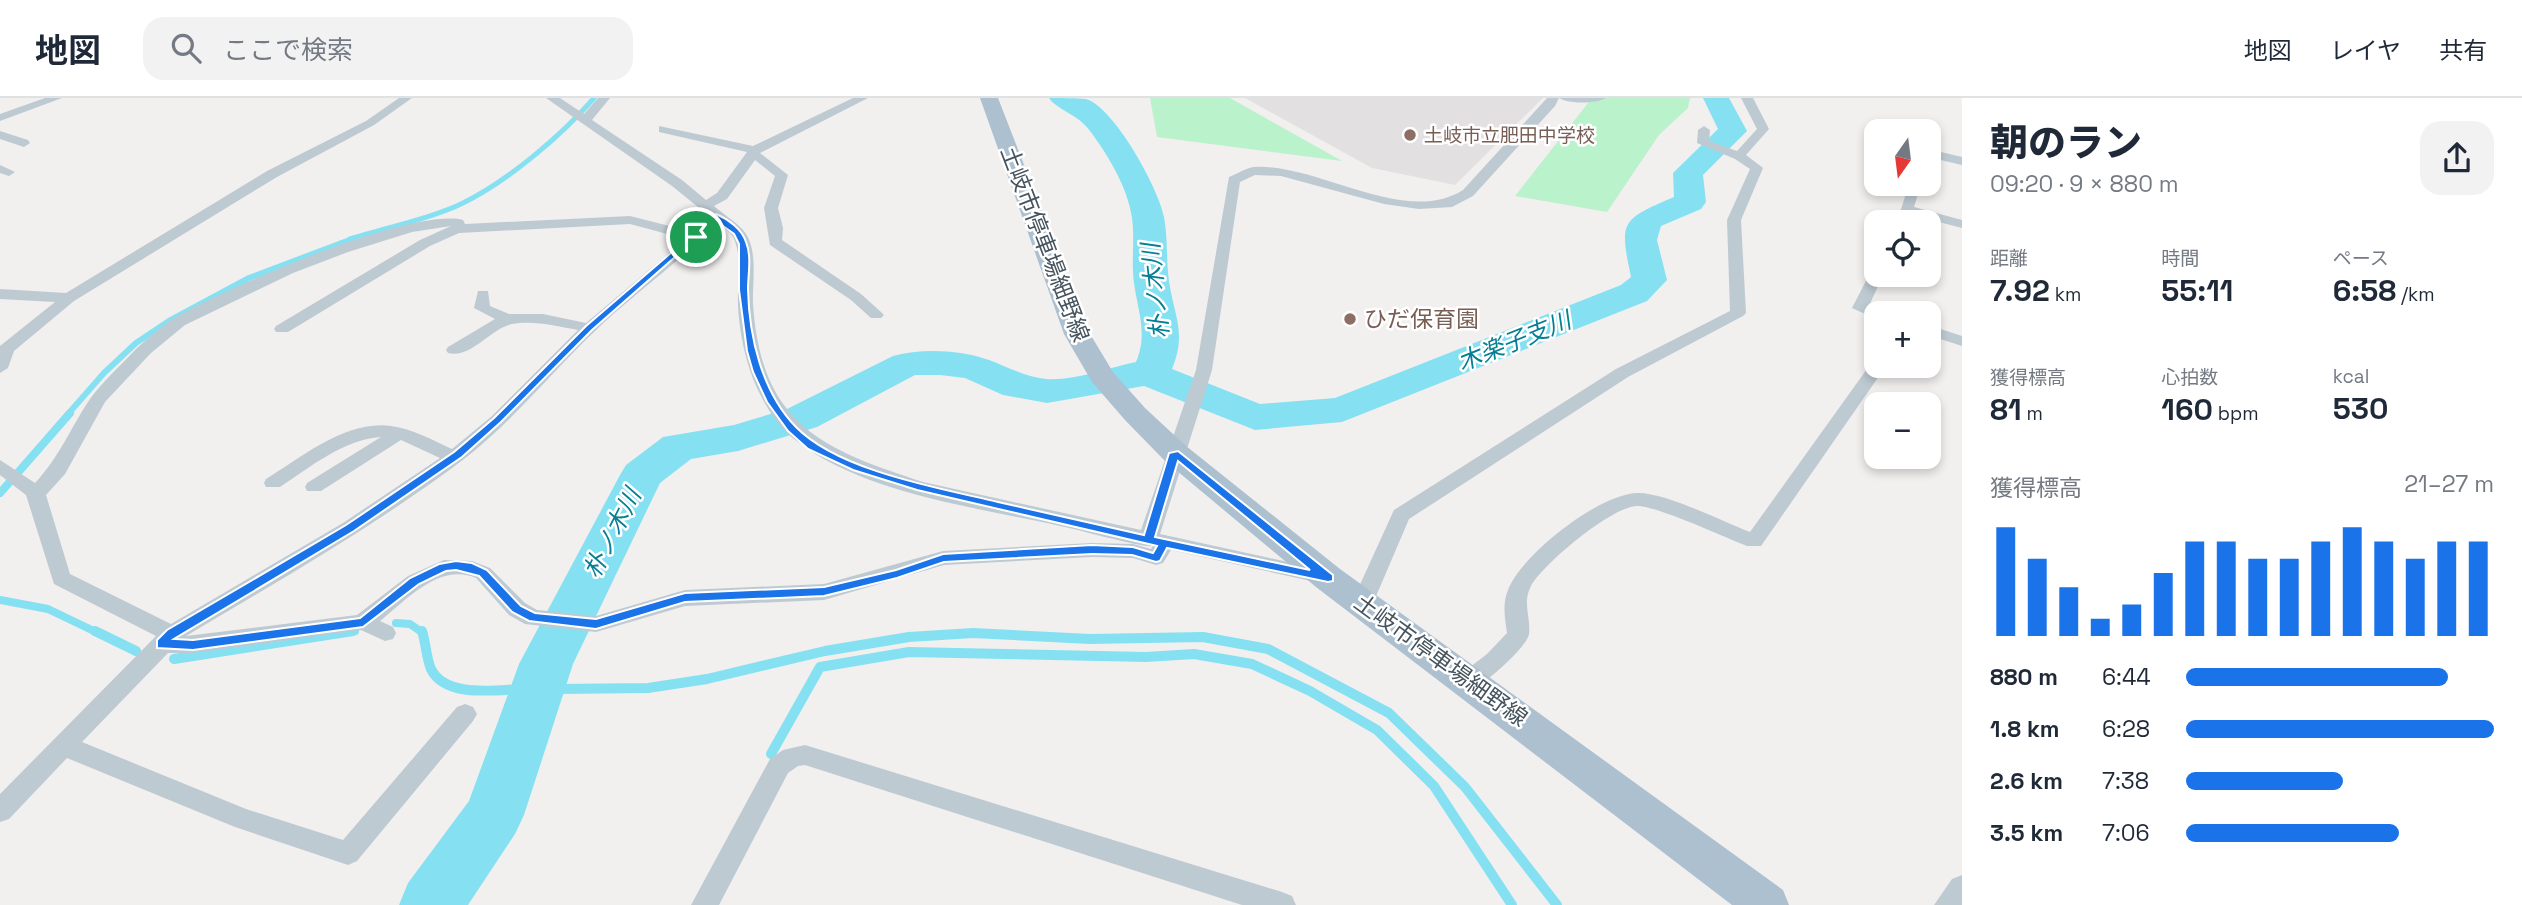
<!DOCTYPE html>
<html lang="ja">
<meta charset="utf-8">
<style>
body{margin:0;font-family:"Space Grotesk","Noto Sans JP",sans-serif;background:#f2f2f3;color:#1f2937;height:100vh;display:flex;flex-direction:column;font-size:26px;white-space:nowrap}
*{box-sizing:border-box;margin:0}
p{font-size:23px;color:#747a83}
.icon{flex:none;width:38px;height:38px;fill:none;stroke:currentColor;stroke-width:2;stroke-linecap:round;stroke-linejoin:round}
.map{position:relative;flex:1;overflow:hidden}
.drawer{display:flex;flex-direction:column;background:#fff;width:560px}
.drawer>*{flex:none}
.needle{width:46px;rotate:194deg}
.tools{position:absolute;left:1864px;top:21px;display:grid;gap:14px}
.tools a{display:grid;place-items:center;width:77px;height:77px;border-radius:14px;background:#fff;box-shadow:0 4px 10px #0003;font-size:35px}
.pin{position:absolute;display:grid;place-items:center;width:60px;height:60px;color:#fff;margin:-30px;border:4px solid #fff;border-radius:50%;box-shadow:0 2px 7px #0007}
.round{display:grid;place-items:center;flex:none;width:74px;height:74px;border-radius:21px;background:#f2f2f3}
.summary{display:flex;align-items:center;justify-content:space-between;height:119px;padding:0 28px}
h1{font-size:38px;font-weight:800;line-height:52px}
.metrics{display:grid;grid-template-columns:repeat(3,1fr);gap:10px;height:119px;padding:7px 28px}
.metrics div{display:grid;align-content:center}
.metrics b{font-size:30px;font-weight:800}
.metrics small{font-size:19px;font-weight:400}
.metrics p{font-size:19px}
.chart{height:196px;padding:14px 28px}
.chart p{display:flex;justify-content:space-between}
.chart svg{width:100%;height:126px;margin-top:7px;stroke:#1a73e8;stroke-width:6}
ul{padding:0 28px;list-style:none;font-size:23px}
li{display:grid;grid-template-columns:112px 84px 1fr;align-items:center;height:52px}
li i{height:18px;border-radius:9px;background:#1a73e8}
header{display:flex;align-items:center;gap:42px;box-sizing:border-box;height:98px;padding:0 35px;background:#fff;border-bottom:2px solid #e0e1e3}
header strong{font-size:33px}
nav{display:flex;gap:38px;margin-inline-start:auto;font-size:24px}
.search{width:490px;height:63px;background:#f2f2f3;display:flex;align-items:center;gap:18px;box-sizing:border-box;padding:0 24px;border-radius:21px;color:#747a83;font-size:26px}
main{display:flex;flex:1;min-height:0}
.map>svg:first-child{display:block}
.education{fill:#e3e0e1}
.green{fill:#baf2cc}
.lines{fill:none;stroke-linecap:round;stroke-linejoin:round}
.stream-far3{stroke:#85e1f2;stroke-width:5}
.stream-far2{stroke:#85e1f2;stroke-width:6}
.stream-far1{stroke:#85e1f2;stroke-width:8}
.stream{stroke:#85e1f2;stroke-width:10}
.river{fill:#85e1f2;fill-rule:evenodd}
.minor{fill:#becad2;fill-rule:evenodd}
.primary{fill:#adc0d0;fill-rule:evenodd}
.route{fill:#1a73e8;stroke:#fff;stroke-width:2;fill-rule:evenodd}
.education-dot{fill:#8d6e63;stroke:#fff;stroke-width:2.5}
.labels{text-anchor:middle;dominant-baseline:central;stroke-width:5;stroke-linejoin:round;paint-order:stroke}
.far-education-label{font-size:19px;fill:#785e54;stroke:#fff;text-anchor:start}
.street-label{font-size:23px;fill:#46545e;stroke:#fff}
.education-label{font-size:23px;fill:#785e54;stroke:#fff;text-anchor:start}
.water-label{font-size:24px;font-style:italic;fill:#067e93;stroke:#fff}
</style>
<header>
<strong>地図</strong>
<div class="search"><svg class="icon" aria-label="search" viewBox="0 0 24 24"><circle cx="10" cy="10" r="6"/><path d="M15 15l6 6"/></svg>ここで検索</div>
<nav><a>地図</a><a>レイヤ</a><a>共有</a></nav>
</header>
<main>
<div class="map">
<svg width="1962" height="807" viewBox="0 0 1962 807">
<rect width="100%" height="100%" fill="#f2efef"/>
<path class="education" d="M 1245,0 L 1543,0 L 1455,87 L 1372,70 Z"/>
<path class="green" d="M 1150,0 L 1230,0 L 1342,63 L 1157,39 Z
M 1592,0 L 1690,0 L 1688,10 L 1659,37 L 1607,114 L 1515,98 Z"/>
<g class="lines">
<path class="stream-far3" d="M 350,141 C 384,130 433,120 463,105 C 508,83 562,37 594,0"/>
<path class="stream-far2" d="M 68,316 L 104,275 L 136,245 L 169,223 L 249,180 L 355,140"/>
<path class="stream-far1" d="M 0,395 L 70,315
M 0,502 L 48,511 L 98,535
M 396,525 L 410,526 L 423,535
M 342,535 L 355,533
M 972,535 L 975,535"/>
<path class="stream" d="M 95,533 L 136,553
M 422,533 C 426,545 426,559 431,571 C 445,600 495,592 520,591
M 174,561 L 353,533
M 558,591 L 648,590 L 707,581 L 825,553 L 909,539 L 973,535 L 1090,541 L 1203,539 L 1268,551 L 1389,615 L 1465,689 L 1557,807
M 771,656 L 820,569 L 909,554 L 1146,559 L 1194,556 L 1252,566 L 1310,593 L 1377,632 L 1434,688 L 1512,807"/>
<path class="river" d="M 1049,0 C 1060,0 1076,0 1086,1 C 1114,9 1159,91 1164,119 C 1168,140 1166,162 1169,183 C 1174,218 1187,235 1172,271 L 1260,306 L 1335,300 L 1621,187 L 1631,179 C 1619,122 1621,122 1674,99 L 1673,75 L 1718,31 L 1703,0 L 1729,0 L 1747,33 L 1703,77 L 1706,104 L 1701,111 L 1661,128 L 1657,142 L 1667,182 L 1647,203 L 1342,324 L 1255,332 L 1144,288 L 1047,305 L 1003,297 L 965,280 L 940,277 L 915,277 L 817,329 L 738,353 L 691,361 L 660,385 L 573,566 L 524,717 L 515,736 L 468,807 L 399,807 L 408,785 L 469,703 L 519,566 L 620,377 L 626,367 L 663,339 L 734,327 L 787,311 L 893,258 C 923,250 960,252 989,262 C 1008,269 1025,279 1046,281 C 1075,283 1107,270 1136,264 C 1148,236 1138,214 1134,185 C 1131,163 1135,142 1132,120 C 1128,90 1108,57 1090,33 C 1078,16 1057,12 1049,0 Z"/>
<path class="minor" d="M 45,0 L 62,0 L 0,23 L 0,16 Z
M 399,0 L 412,0 L 374,27 L 277,79 L 74,203 L 14,253 L 8,270 L 0,275 L 0,248 L 55,204 L 0,201 L 0,191 L 66,195 L 267,73 L 366,23 Z
M 546,0 L 560,0 L 584,16 L 598,0 L 610,0 L 592,22 L 682,82 L 706,102 L 717,95 L 747,54 L 659,34 L 659,28 L 753,48 L 853,0 L 868,0 L 760,55 L 788,77 L 778,110 L 783,130 L 782,142 L 861,196 L 881,214 L 884,217 L 881,220 L 871,220 L 851,202 L 770,147 L 764,110 L 775,78 L 755,62 L 727,101 L 714,108 C 723,116 735,123 743,132 C 759,150 752,184 753,206 C 761,326 821,351 923,384 L 1141,432 L 1196,272 L 1229,79 C 1237,76 1246,70 1254,69 C 1318,65 1405,129 1463,92 L 1547,0 L 1606,0 C 1596,6 1568,6 1559,0 L 1555,8 L 1473,98 L 1452,109 L 1419,111 L 1384,106 L 1281,78 L 1255,77 L 1240,84 L 1212,272 L 1160,436 L 1320,471 L 1327,473 L 1330,478 L 1327,483 L 1320,485 L 1171,452 L 1163,465 L 1156,467 L 1133,460 L 1092,459 L 944,467 L 824,502 L 685,508 L 596,534 L 525,526 L 509,517 L 476,480 C 440,464 406,502 380,523 L 393,529 L 396,535 L 393,541 L 385,543 L 361,532 L 193,555 L 168,555 L 82,644 L 246,711 L 343,742 L 457,609 L 465,606 L 473,609 L 477,616 L 473,623 L 357,763 L 348,767 L 235,729 L 67,660 L 9,721 L 0,724 L 0,696 L 156,538 L 54,486 L 26,397 L 0,377 L 0,362 L 35,385 C 59,360 71,329 90,301 C 103,283 122,266 137,250 C 148,240 162,228 174,220 C 224,191 410,109 463,122 L 465,126 L 630,118 L 693,134 L 709,118 L 672,88 ZM 717,125 C 722,129 729,133 733,139 C 743,158 737,187 738,207 C 739,234 746,266 757,290 C 766,309 778,328 794,341 C 863,396 976,409 1060,428 C 1078,431 1141,450 1153,448 L 1151,451 L 1133,446 L 1092,445 L 943,453 L 824,486 L 685,492 L 596,518 L 537,512 L 525,505 L 490,470 L 472,463 L 444,462 L 408,478 L 357,517 L 186,538 C 280,482 377,427 464,361 C 512,324 550,276 594,234 C 633,196 679,165 717,125 ZM 630,126 L 686,141 L 586,225 L 543,216 L 509,216 L 490,208 L 488,193 L 478,193 L 474,210 L 495,221 L 448,249 L 446,252 L 448,255 C 471,261 491,230 512,226 C 533,222 557,228 578,232 L 492,318 L 452,351 C 432,342 413,331 391,328 C 346,322 302,359 266,381 L 264,385 L 266,389 L 280,389 C 309,370 344,341 381,339 L 307,385 L 305,389 L 307,393 L 321,393 L 401,342 L 440,360 L 343,425 L 171,526 L 70,476 L 46,397 L 65,376 L 105,304 L 151,255 L 185,227 L 293,175 L 348,154 L 412,134 L 451,128 L 420,142 L 276,228 L 274,231 L 276,234 L 288,234 L 430,148 L 459,135 Z
M 1741,0 L 1753,0 L 1769,31 L 1746,57 L 1763,70 L 1741,122 L 1746,215 L 1743,218 L 1628,279 L 1409,421 L 1371,510 L 1363,512 L 1355,510 L 1352,504 L 1394,412 L 1616,271 L 1730,213 L 1727,122 L 1750,71 L 1735,61 L 1697,45 L 1698,32 L 1704,28 L 1710,32 L 1709,43 L 1737,53 L 1757,31 Z
M 1924,25 L 1932,25 L 1931,36 L 1921,33 Z
M 0,33 L 28,42 L 30,45 L 24,49 L 0,41 Z
M 1928,51 L 1962,59 L 1962,67 L 1928,59 Z
M 0,67 L 15,74 L 9,78 L 0,75 Z
M 1909,86 L 1921,86 L 1914,109 L 1962,122 L 1962,130 L 1912,117 L 1909,124 L 1897,124 Z
M 1876,173 L 1876,177 L 1883,177 L 1869,208 L 1883,215 L 1876,215 L 1876,221 L 1852,210 L 1869,177 Z
M 1928,227 L 1962,238 L 1962,248 L 1928,237 Z
M 1872,264 L 1876,264 L 1876,268 L 1886,268 L 1761,448 L 1747,448 C 1726,440 1653,406 1636,408 C 1610,410 1543,466 1531,488 C 1522,505 1531,519 1529,536 C 1527,549 1488,583 1476,589 C 1471,591 1467,590 1461,588 L 1458,582 L 1461,576 L 1487,556 L 1507,535 C 1505,521 1502,506 1508,492 C 1521,457 1600,395 1638,395 C 1667,395 1721,423 1750,434 Z
M 805,647 L 1282,794 L 1292,798 L 1296,807 L 1242,807 L 805,667 L 798,668 L 788,675 L 719,807 L 691,807 L 770,661 L 783,652 Z
M 1962,777 L 1962,807 L 1934,807 L 1952,781 Z"/>
<path class="primary" d="M 980,0 L 998,0 L 1090,236 L 1113,274 L 1145,310 L 1186,348 L 1340,471 L 1783,792 L 1789,807 L 1732,807 L 1316,489 L 1164,362 L 1125,322 L 1092,284 L 1064,236 Z"/>
</g>
<path class="route" d="M 716,116 C 728,121 742,131 746,144 C 752,159 748,176 748,191 C 749,239 762,294 796,329 C 839,373 939,390 998,404 C 1047,415 1095,426 1144,437 L 1169,355 L 1178,353 L 1333,477 L 1333,483 L 1328,484 L 1167,450 L 1160,463 L 1156,464 L 1132,457 L 1092,456 L 944,464 L 897,480 L 824,498 L 685,504 L 596,531 L 529,523 L 512,514 L 479,478 L 456,472 L 446,473 L 419,486 L 363,529 L 193,552 L 157,550 L 157,542 L 167,532 L 346,427 L 454,354 L 494,320 L 586,228 ZM 716,123 L 734,136 L 739,146 L 739,192 L 747,253 L 753,274 L 767,304 L 788,333 L 808,351 L 853,372 L 917,392 L 1157,448 L 1153,455 L 1133,449 L 1092,447 L 943,456 L 896,472 L 824,489 L 685,495 L 596,521 L 535,515 L 521,508 L 487,472 L 472,465 L 456,463 L 439,466 L 410,480 L 360,520 L 193,542 L 174,541 L 354,433 L 462,359 L 501,324 L 592,232 ZM 1178,363 L 1310,472 L 1155,439 Z"/>
<g class="education-dot">
<circle cx="1410" cy="37" r="7"/>
<circle cx="1350" cy="221" r="7"/>
</g>
<g class="labels">
<g class="far-education-label">
<text x="1424" y="37">土岐市立肥田中学校</text>
</g>
<g class="street-label">
<text transform="translate(1045 146) rotate(69)">土岐市停車場細野線</text>
<text transform="translate(1441 562) rotate(36)">土岐市停車場細野線</text>
</g>
<g class="education-label">
<text x="1364" y="221">ひだ保育園</text>
</g>
<g class="water-label">
<text transform="translate(1155 193) rotate(-96)">朴ノ木川</text>
<text transform="translate(1514 243) rotate(-22)">木楽子支川</text>
<text transform="translate(612 435) rotate(-63)">朴ノ木川</text>
</g>
</g>
</svg>
<div class="tools">
<a><svg class="needle" viewBox="-14 -14 28 28"><path d="M0-13l5 13h-10z" fill="#e53935"/><path d="M0 13l5-13h-10z" fill="#747a83"/></svg></a>
<a><svg class="icon" aria-label="locate" viewBox="0 0 24 24"><circle cx="12" cy="12" r="6"/><path d="M12 2v4M12 18v4M2 12h4M18 12h4"/></svg></a>
<a>+</a>
<a>−</a>
</div>
<div class="pin" style="left:696px;top:139px;background:#1e9e55"><svg class="icon" aria-label="arrive" viewBox="0 0 24 24"><path d="M6 21V4h12l-3 4 3 4H6"/></svg></div>
</div>
<section class="drawer">
<div class="summary"><div><h1>朝のラン</h1><p>09:20 · 9 × 880 m</p></div><a class="round"><svg class="icon" aria-label="share" viewBox="0 0 24 24"><path d="M12 15V3M7 8l5-5 5 5M5 13v7h14v-7"/></svg></a></div>
<div class="metrics">
<div><p>距離</p><b>7.92<small> km</small></b></div>
<div><p>時間</p><b>55:11</b></div>
<div><p>ペース</p><b>6:58<small> /km</small></b></div>
</div>
<div class="metrics">
<div><p>獲得標高</p><b>81<small> m</small></b></div>
<div><p>心拍数</p><b>160<small> bpm</small></b></div>
<div><p>kcal</p><b>530</b></div>
</div>
<div class="chart"><p><span>獲得標高</span>21–27 m</p>
<svg viewBox="0 0 160 44" preserveAspectRatio="none"><path d="M5 44V6M15 44V17M25 44V27M35 44V38M45 44V33M55 44V22M65 44V11M75 44V11M85 44V17M95 44V17M105 44V11M115 44V6M125 44V11M135 44V17M145 44V11M155 44V11"/></svg>
</div>
<ul>
<li><b>880 m</b>6:44<i style="width:85%"></i></li>
<li><b>1.8 km</b>6:28<i style="width:100%"></i></li>
<li><b>2.6 km</b>7:38<i style="width:51%"></i></li>
<li><b>3.5 km</b>7:06<i style="width:69%"></i></li>
</ul>
</section>
</main>
